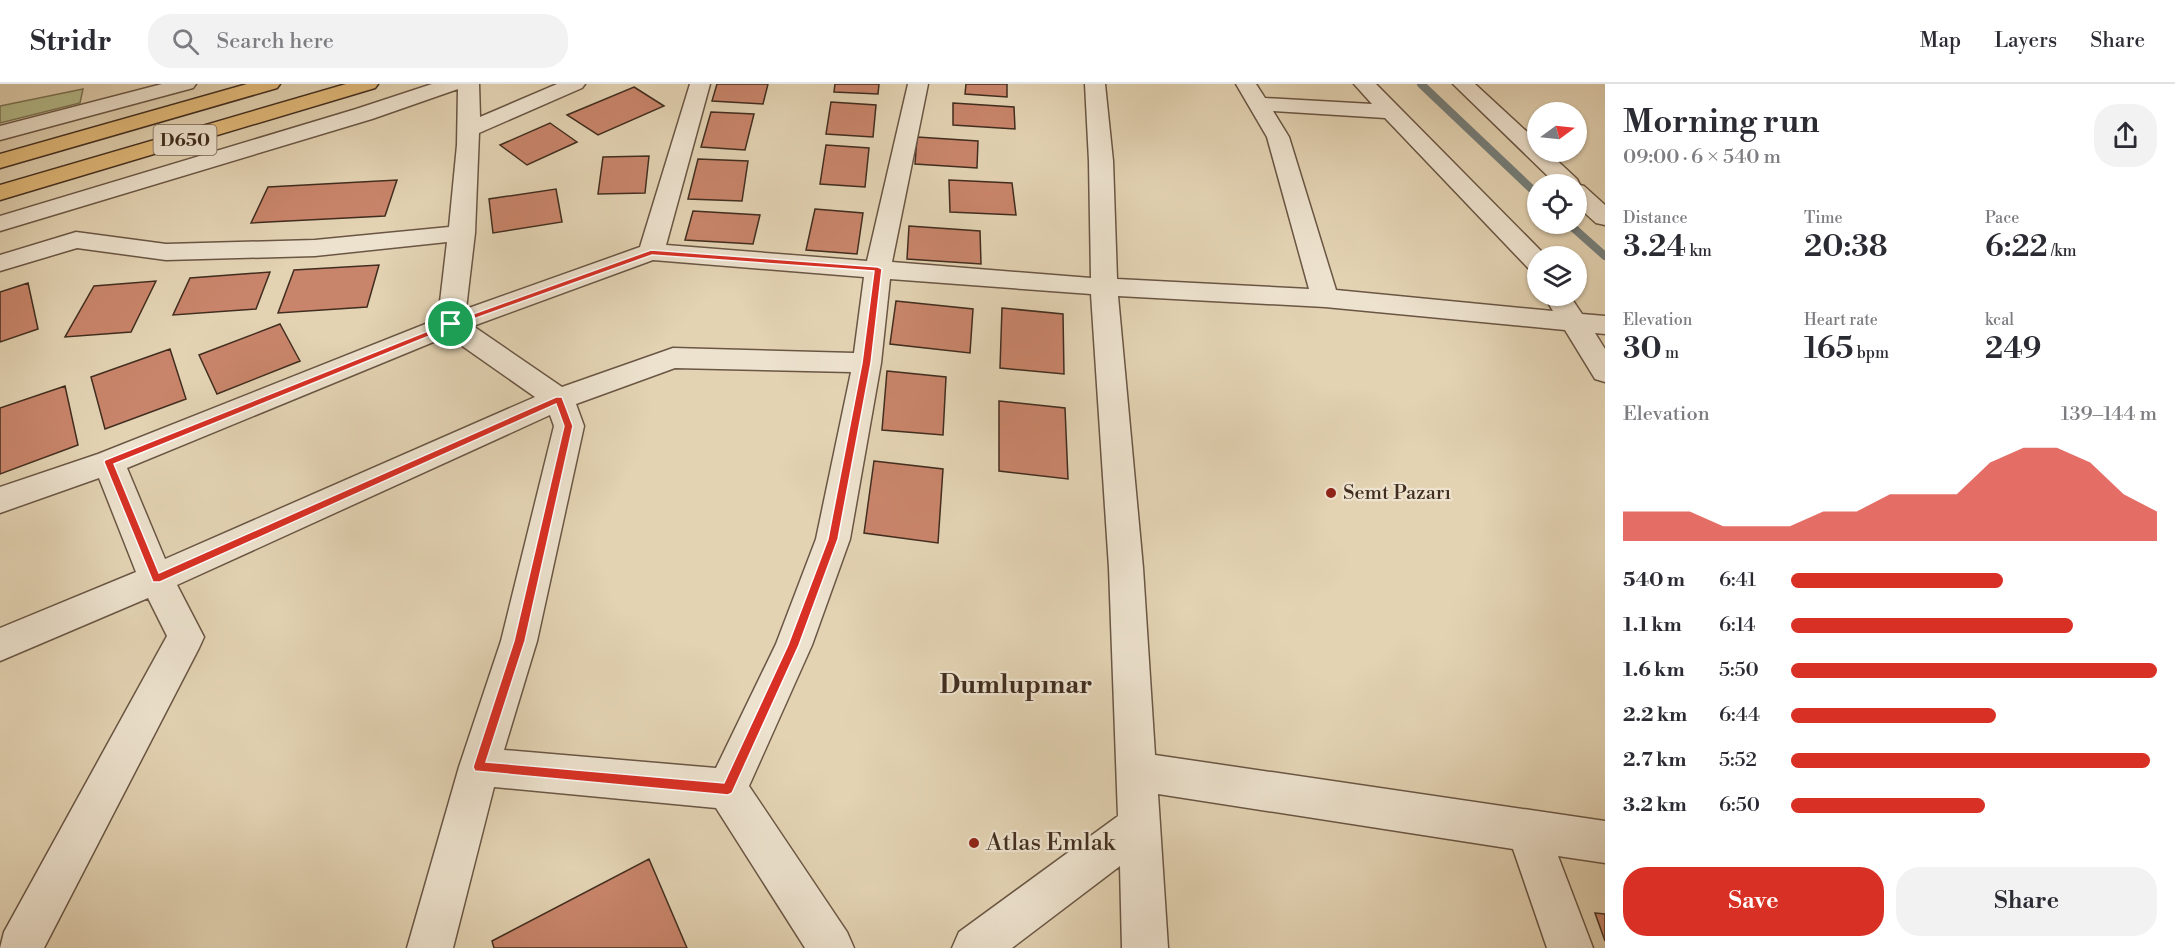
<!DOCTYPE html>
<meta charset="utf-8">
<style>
body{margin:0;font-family:"Libre Bodoni",serif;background:#f2f2f3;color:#2b2b33;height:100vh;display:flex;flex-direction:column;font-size:22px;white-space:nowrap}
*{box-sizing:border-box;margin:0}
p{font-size:20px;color:#7c7c81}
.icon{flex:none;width:33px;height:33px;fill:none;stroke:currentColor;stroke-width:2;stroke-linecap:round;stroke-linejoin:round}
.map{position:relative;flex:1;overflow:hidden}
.sheet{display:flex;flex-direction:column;background:#fff;width:570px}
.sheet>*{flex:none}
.needle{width:39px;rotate:75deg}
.tools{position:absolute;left:1527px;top:18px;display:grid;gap:12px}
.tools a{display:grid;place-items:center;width:60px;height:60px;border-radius:50%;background:#fff;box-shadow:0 2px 4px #0004;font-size:30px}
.pin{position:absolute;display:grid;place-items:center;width:51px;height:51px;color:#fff;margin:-26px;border:3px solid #fff;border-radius:50%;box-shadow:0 2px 6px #0007}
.round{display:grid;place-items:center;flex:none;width:63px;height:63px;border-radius:24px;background:#f2f2f3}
.head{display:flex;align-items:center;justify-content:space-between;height:102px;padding:0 18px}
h1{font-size:33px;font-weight:600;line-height:45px}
.stats{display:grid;grid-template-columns:repeat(3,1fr);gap:9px;height:102px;padding:6px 18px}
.stats div{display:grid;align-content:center}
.stats b{font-size:30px;font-weight:600}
.stats small{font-size:16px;font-weight:400}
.stats p{font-size:16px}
.chart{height:168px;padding:12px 18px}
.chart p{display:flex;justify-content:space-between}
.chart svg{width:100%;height:108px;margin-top:6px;fill:#d93025;opacity:.7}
.button{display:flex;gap:12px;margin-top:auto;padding:12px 18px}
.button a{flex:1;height:69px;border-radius:24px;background:#d93025;color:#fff;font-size:24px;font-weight:600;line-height:69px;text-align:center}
.button a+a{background:#f2f2f3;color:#2b2b33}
ul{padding:0 18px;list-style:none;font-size:20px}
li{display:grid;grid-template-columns:96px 72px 1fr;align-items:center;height:45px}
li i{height:15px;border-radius:8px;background:#d93025}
header{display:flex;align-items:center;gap:36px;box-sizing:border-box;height:84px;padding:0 30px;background:#fff;border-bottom:2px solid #e1e1e2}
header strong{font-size:28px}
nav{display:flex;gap:33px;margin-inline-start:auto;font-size:21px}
.search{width:420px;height:54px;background:#f2f2f3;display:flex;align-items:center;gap:15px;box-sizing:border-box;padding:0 21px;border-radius:24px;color:#7c7c81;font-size:22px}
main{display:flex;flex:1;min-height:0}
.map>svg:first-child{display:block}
.green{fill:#b5bc8b;stroke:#7b7455;stroke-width:1.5}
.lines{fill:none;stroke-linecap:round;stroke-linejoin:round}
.stream{stroke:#767f7b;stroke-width:8}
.building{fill:#c9856b;stroke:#412d1f;stroke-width:1.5}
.minor-casing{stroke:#6a5644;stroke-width:3}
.trunk-casing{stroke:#412d1f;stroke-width:3}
.minor{fill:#ede2ce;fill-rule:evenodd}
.trunk{fill:#e2ba7a;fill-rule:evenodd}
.route{fill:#d93025;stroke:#fff;stroke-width:1.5;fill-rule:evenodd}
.poi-dot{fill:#8f2418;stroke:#ede2ce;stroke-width:2}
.labels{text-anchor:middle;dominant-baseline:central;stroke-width:4.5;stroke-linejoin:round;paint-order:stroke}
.shield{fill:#ede2ce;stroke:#756354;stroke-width:1.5}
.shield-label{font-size:18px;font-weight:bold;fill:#412d1f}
.poi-label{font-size:20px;fill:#412d1f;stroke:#ede2ce;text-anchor:start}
.near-poi-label{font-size:24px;fill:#412d1f;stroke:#ede2ce;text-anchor:start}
.district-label{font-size:26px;font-weight:bold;fill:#412d1f;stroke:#ede2ce}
</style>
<header>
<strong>Stridr</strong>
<div class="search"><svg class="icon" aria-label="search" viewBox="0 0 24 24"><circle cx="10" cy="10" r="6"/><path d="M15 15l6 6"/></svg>Search here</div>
<nav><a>Map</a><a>Layers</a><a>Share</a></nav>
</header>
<main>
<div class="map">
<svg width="1605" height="864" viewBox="0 0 1605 864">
<rect width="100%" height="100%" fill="#e3d3b3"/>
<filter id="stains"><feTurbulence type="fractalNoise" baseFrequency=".00333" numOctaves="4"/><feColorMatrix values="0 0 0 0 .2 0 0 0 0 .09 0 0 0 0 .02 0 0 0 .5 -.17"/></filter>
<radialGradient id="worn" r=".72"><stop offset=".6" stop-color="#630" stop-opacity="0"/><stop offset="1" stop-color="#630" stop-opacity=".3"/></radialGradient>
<path class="green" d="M 83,5 L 80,19 L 0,39 L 0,22 Z"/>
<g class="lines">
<path class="stream" d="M 1421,0 L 1538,111
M 1569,140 L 1605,172"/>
</g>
<path class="building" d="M 717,0 L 768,0 L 763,20 L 712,17 Z
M 835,0 L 879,0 L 878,10 L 834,8 Z
M 966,0 L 1007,0 L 1007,13 L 965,10 Z
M 634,3 L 664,22 L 598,51 L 567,31 Z
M 831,18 L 876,21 L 873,53 L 826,50 Z
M 953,19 L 1014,23 L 1015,45 L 953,41 Z
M 711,28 L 754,30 L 745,66 L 701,63 Z
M 550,39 L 577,58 L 527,81 L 500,61 Z
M 917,53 L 978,57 L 977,84 L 915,80 Z
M 826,61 L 869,64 L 865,103 L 820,100 Z
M 649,72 L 645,109 L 598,110 L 603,73 Z
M 698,75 L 748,77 L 742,117 L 688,115 Z
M 397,96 L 385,132 L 251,139 L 268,103 Z
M 949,96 L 1012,99 L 1016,131 L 950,128 Z
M 556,105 L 562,138 L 493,149 L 489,115 Z
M 815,125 L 863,129 L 857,170 L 806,166 Z
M 693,127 L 760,131 L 753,160 L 685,156 Z
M 909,142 L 980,147 L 981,180 L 907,175 Z
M 379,181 L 367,223 L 278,229 L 294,186 Z
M 270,188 L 256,225 L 173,231 L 190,194 Z
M 156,197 L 131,248 L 65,253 L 94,202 Z
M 28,199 L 38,245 L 0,258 L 0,208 Z
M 896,217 L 973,225 L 970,269 L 890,260 Z
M 1002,224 L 1063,230 L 1064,290 L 1000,284 Z
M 280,240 L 300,277 L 217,310 L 199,271 Z
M 170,265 L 186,315 L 105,345 L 91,293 Z
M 887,287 L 946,293 L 943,351 L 882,346 Z
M 65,302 L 78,361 L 0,390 L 0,324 Z
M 999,317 L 1065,324 L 1068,395 L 999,387 Z
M 874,377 L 943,385 L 938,459 L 864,449 Z
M 649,775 L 687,864 L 494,864 L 492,857 Z
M 1595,829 L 1605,830 L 1605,857 Z"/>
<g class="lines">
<defs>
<path id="minor" d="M 162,0 L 196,0 L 193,4 L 0,56 L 0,42 Z
M 432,0 L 479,0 L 480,33 L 557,0 L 585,0 L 582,4 L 479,49 L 475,149 L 466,225 L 640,163 L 690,0 L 710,0 L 666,161 L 867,177 L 908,0 L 928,0 L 892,178 L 1091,194 L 1089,77 L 1085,0 L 1105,0 L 1113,77 L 1117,195 L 1309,205 L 1267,53 L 1236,0 L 1256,0 L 1265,14 L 1372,20 L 1354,0 L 1376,0 L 1546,172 L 1538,172 L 1538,187 L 1529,185 L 1385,34 L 1273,27 L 1289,53 L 1336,206 L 1553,227 L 1544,212 L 1570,212 L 1582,230 L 1605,232 L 1605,250 L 1595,249 L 1605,265 L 1605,298 L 1595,295 L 1565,246 L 1325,223 L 1118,212 L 1143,484 L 1155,671 L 1605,737 L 1605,779 L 1558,772 L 1593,864 L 1547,864 L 1513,765 L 1158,710 L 1168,864 L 1122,864 L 1120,782 L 1012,864 L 952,864 L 959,848 L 1118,732 L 1109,484 L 1091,210 L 890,195 L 881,279 L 850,455 L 812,561 L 749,702 L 847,848 L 854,864 L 805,864 L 716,724 L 494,703 L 453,864 L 407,864 L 459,683 L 501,557 L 554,342 L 550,331 L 177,501 L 204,553 L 199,564 L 44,864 L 0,864 L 4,848 L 167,552 L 148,514 L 0,577 L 0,544 L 136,488 L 99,394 L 0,429 L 0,403 L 98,370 L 438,235 L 447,158 L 315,172 L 166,176 L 77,164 L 0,187 L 0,171 L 76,148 L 166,160 L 315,156 L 449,143 L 457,61 L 458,5 L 372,35 L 0,147 L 0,132 L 356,25 ZM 653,176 L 864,193 L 854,269 L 673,264 L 562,303 L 473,242 ZM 448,252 L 535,313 L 165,475 L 127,384 ZM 675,284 L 851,288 L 816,455 L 776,560 L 716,684 L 504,666 L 537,557 L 584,342 L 576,320 Z
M 1453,0 L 1475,0 L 1538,58 L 1538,68 L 1548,68 L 1577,95 L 1580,101 L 1584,102 L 1605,121 L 1605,141 L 1596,139 L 1576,121 L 1576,100 L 1556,100 Z"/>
<path id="trunk" d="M 247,0 L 280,0 L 277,4 L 0,84 L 0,70 Z
M 346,0 L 378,0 L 375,4 L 0,116 L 0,101 Z"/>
</defs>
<use href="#minor" class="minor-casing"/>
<use href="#trunk" class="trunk-casing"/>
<use href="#minor" class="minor"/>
<use href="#trunk" class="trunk"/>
</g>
<path class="route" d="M 651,166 L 878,183 L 882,185 L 871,279 L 838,455 L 799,561 L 732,709 L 728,711 L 475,687 L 473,683 L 514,557 L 564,342 L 556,320 L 160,498 L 153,498 L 104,378 L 105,376 L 448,239 ZM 652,171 L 874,187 L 862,279 L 828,455 L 788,561 L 724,699 L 486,678 L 525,557 L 573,342 L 562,313 L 556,313 L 159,489 L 114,380 L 454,242 Z"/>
<g class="poi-dot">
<circle cx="1331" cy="409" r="6"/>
<circle cx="974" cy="759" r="6"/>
</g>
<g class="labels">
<rect class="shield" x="153.5" y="41" width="63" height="30" rx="4.5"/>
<g class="shield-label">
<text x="185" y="56">D650</text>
</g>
<g class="poi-label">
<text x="1343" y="409">Semt Pazarı</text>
</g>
<g class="near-poi-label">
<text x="986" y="759">Atlas Emlak</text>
</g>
<g class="district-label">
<text x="1016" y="601">Dumlupınar</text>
</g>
</g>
<rect width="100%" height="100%" filter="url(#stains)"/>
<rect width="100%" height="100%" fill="url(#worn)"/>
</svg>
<div class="tools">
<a><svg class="needle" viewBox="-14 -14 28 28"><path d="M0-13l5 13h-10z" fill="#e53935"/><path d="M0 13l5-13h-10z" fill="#7c7c81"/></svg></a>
<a><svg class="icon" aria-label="locate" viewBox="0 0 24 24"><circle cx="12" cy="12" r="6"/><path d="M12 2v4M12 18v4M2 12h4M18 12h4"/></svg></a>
<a><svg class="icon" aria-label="layers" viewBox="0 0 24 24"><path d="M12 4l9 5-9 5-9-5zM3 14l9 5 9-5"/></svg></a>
</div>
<div class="pin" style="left:451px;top:240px;background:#1e9e55"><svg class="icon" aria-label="arrive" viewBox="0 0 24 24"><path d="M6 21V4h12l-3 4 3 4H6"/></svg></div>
</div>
<section class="sheet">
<div class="head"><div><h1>Morning run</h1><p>09:00 · 6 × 540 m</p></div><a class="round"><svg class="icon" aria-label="share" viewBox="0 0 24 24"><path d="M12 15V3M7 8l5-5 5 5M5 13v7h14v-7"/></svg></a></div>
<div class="stats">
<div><p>Distance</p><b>3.24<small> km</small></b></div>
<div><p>Time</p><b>20:38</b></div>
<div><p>Pace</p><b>6:22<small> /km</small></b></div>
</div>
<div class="stats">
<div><p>Elevation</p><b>30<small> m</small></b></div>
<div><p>Heart rate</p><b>165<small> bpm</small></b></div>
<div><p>kcal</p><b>249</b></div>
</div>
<div class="chart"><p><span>Elevation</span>139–144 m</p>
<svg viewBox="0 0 160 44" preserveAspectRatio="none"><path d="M0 44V32L10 32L20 32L30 38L40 38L50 38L60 32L70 32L80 25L90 25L100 25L110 12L120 6L130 6L140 12L150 25L160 32V44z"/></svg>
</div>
<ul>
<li><b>540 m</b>6:41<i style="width:58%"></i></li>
<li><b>1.1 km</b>6:14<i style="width:77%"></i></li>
<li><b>1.6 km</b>5:50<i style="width:100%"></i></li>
<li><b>2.2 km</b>6:44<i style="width:56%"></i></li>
<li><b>2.7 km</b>5:52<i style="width:98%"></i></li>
<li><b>3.2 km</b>6:50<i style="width:53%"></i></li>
</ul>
<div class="button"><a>Save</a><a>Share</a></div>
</section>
</main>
